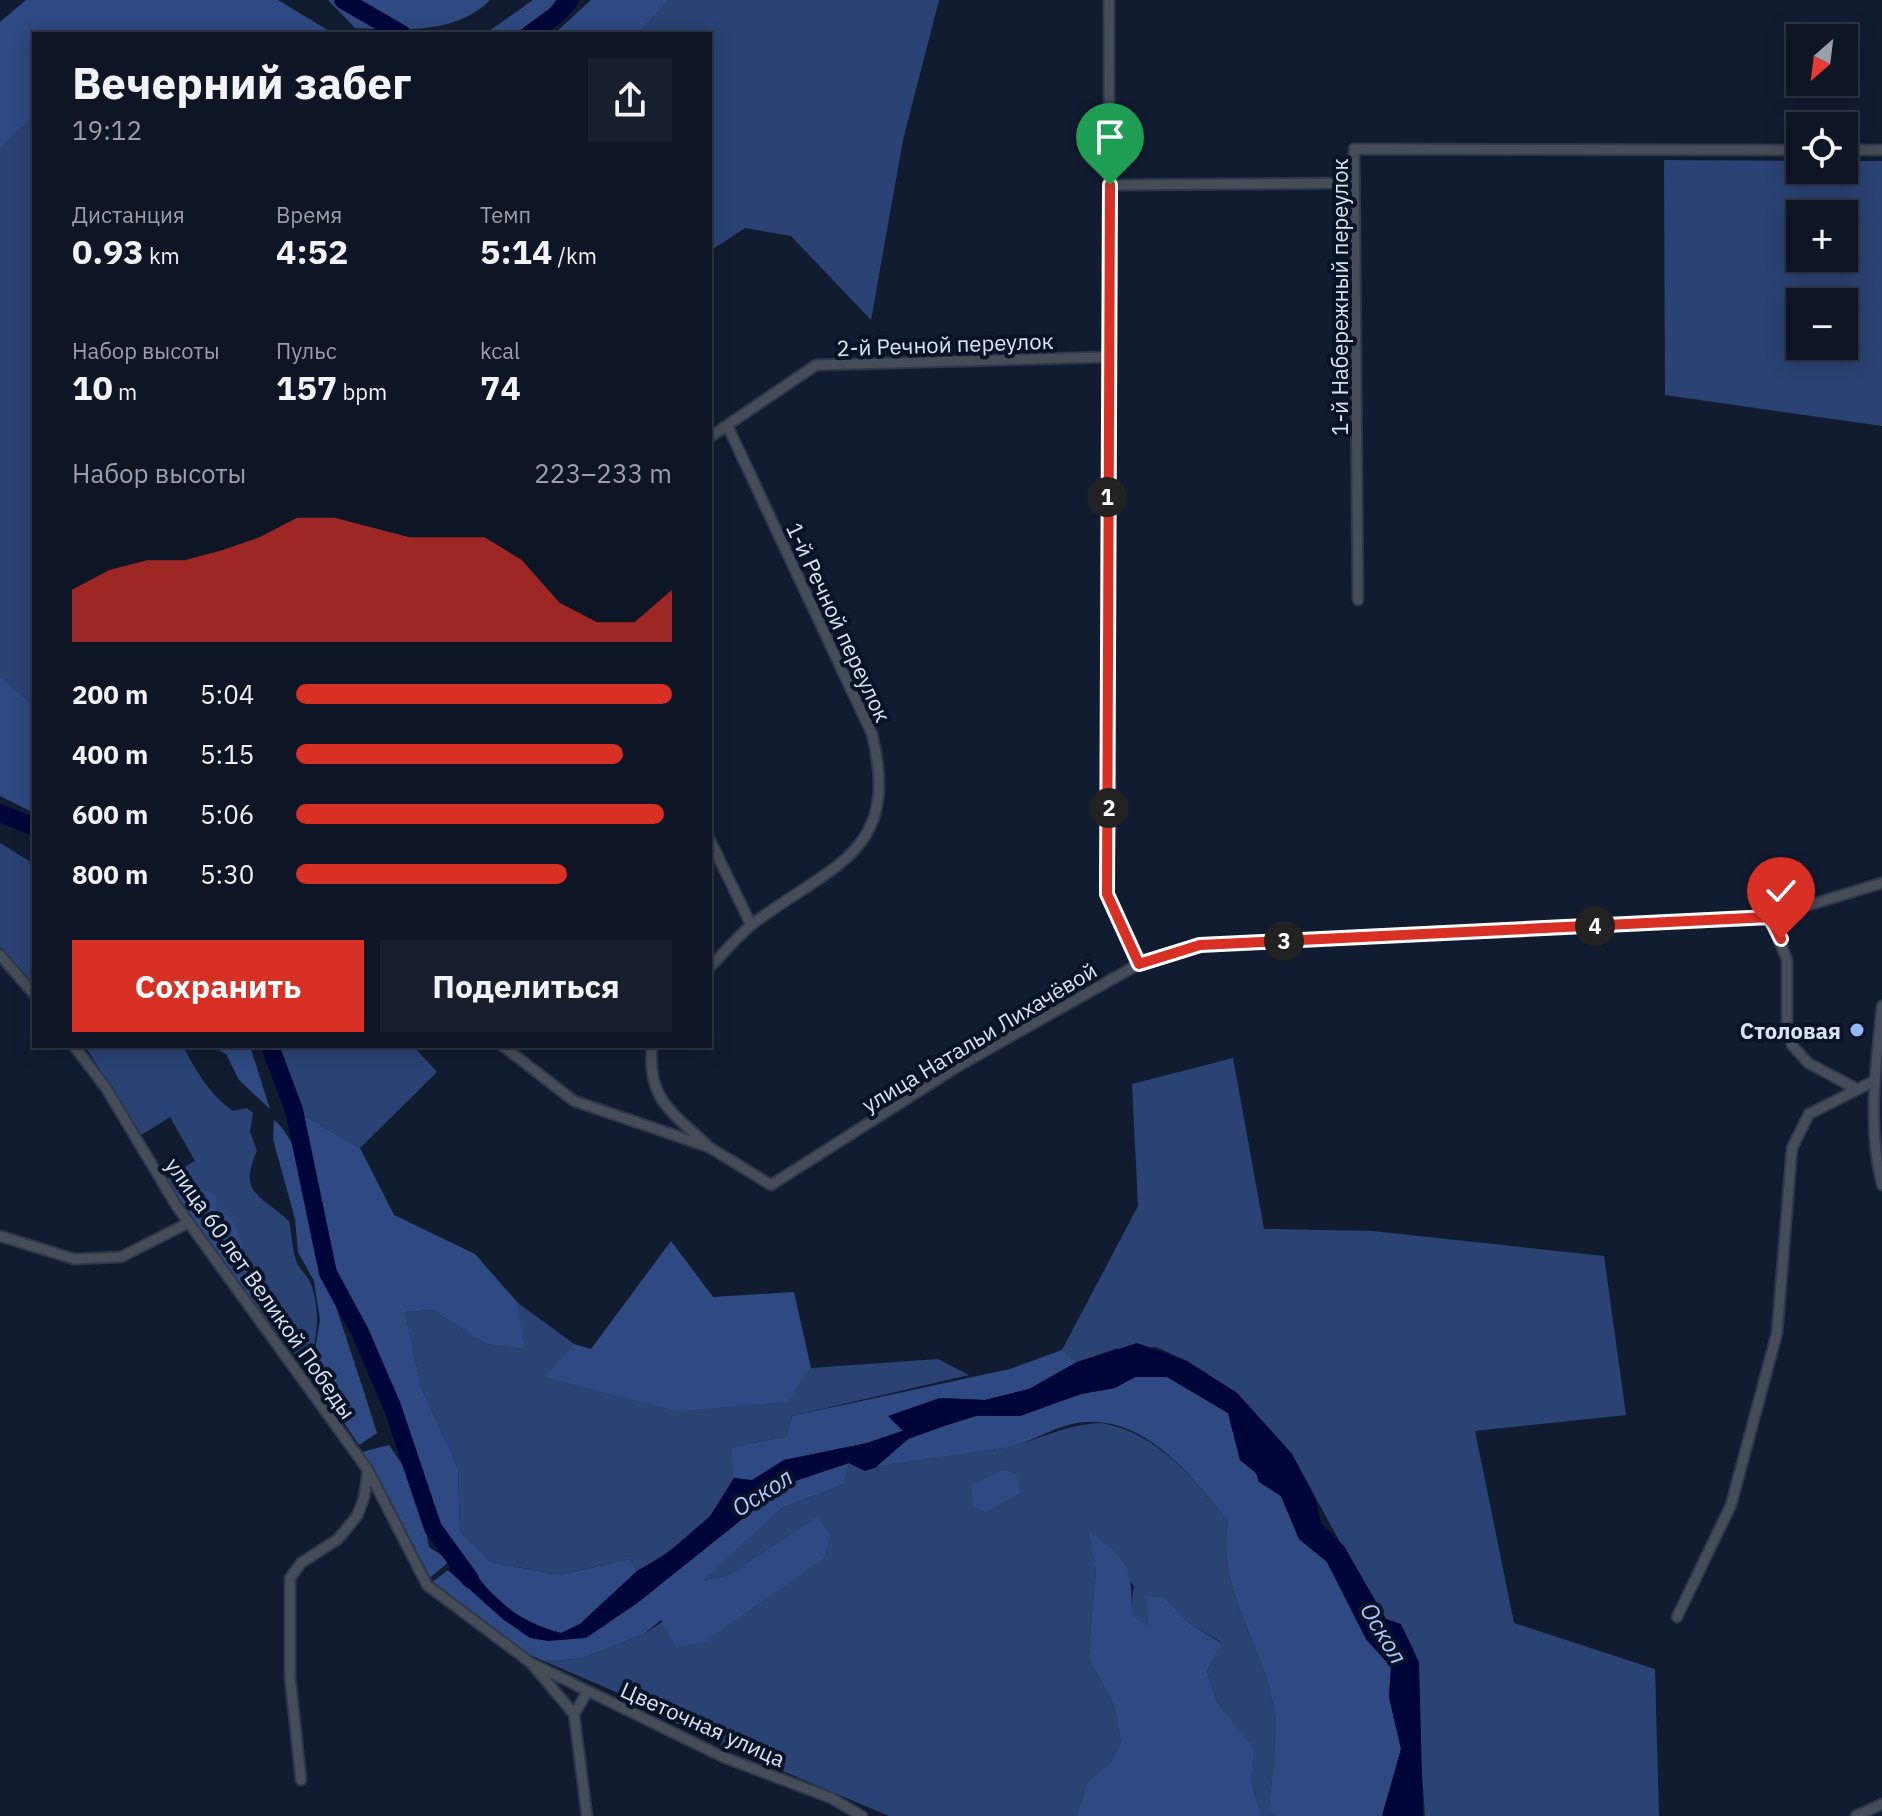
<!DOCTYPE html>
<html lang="ru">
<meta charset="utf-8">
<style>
body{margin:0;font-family:"IBM Plex Sans",sans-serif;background:#171e2d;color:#f1f3f6;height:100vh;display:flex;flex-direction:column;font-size:30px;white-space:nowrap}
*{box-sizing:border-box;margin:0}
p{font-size:26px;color:#9b9fa7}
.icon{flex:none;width:44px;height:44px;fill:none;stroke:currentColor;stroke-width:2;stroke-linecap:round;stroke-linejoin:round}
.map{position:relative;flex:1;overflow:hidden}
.drawer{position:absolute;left:32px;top:32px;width:680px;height:1016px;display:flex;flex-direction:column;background:#0e1525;border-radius:0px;box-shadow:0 4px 20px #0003,0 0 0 2px #2e3442}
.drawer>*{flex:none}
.needle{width:52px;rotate:208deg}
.tools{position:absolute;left:1786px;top:24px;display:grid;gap:16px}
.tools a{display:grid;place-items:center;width:72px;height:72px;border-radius:0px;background:#0e1525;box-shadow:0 4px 20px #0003,0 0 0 2px #2e3442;font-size:40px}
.pin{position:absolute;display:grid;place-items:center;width:68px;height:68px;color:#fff;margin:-82px -34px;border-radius:50% 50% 50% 0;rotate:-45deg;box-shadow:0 0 8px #0007}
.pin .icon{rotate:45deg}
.km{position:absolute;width:40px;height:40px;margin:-20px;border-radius:50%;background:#222;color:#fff;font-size:22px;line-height:40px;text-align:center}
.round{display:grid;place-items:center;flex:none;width:84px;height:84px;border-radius:0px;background:#171e2d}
.headline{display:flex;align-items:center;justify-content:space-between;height:136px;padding:0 40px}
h1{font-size:44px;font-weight:700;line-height:60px}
.stats{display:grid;grid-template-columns:repeat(3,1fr);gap:12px;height:136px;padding:8px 40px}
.stats div{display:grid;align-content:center}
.stats b{font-size:34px;font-weight:700}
.stats small{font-size:22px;font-weight:400}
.stats p{font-size:22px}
.chart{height:224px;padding:16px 40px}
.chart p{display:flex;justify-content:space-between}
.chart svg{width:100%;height:144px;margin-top:8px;fill:#d93025;opacity:.7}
.action{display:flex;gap:16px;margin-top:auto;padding:16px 40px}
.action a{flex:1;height:92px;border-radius:0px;background:#d93025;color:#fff;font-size:32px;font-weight:700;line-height:92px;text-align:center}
.action a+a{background:#171e2d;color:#f1f3f6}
ul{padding:0 40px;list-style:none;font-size:26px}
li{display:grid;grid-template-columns:128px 96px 1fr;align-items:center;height:60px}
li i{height:20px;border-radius:10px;background:#d93025}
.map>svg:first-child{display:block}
.green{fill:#2a4374;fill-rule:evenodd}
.forest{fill:#2f4a82}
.water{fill:#000539}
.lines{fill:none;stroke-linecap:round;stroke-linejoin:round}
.river{stroke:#000539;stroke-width:18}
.minor-casing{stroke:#2e384c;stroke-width:13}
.minor{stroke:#474d58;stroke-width:9}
.route-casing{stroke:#fff;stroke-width:16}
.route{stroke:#d93025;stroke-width:10}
.poi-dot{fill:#93b7fd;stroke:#091327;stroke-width:3}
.labels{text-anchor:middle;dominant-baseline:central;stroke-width:8;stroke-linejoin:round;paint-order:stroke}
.street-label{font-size:22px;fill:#dbe3f2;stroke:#091327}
.poi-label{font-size:22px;font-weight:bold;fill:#dbe3f2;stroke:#091327;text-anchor:end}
.water-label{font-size:24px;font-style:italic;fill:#aec9fb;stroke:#091327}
</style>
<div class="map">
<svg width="1882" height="1816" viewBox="0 0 1882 1816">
<rect width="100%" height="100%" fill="#121c31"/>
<path class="green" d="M 669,0 L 939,0 L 903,140 L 871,320 L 791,236 L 745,228 L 710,251 L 710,34 L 638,34 Z
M 34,116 L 34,706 L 0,676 L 0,149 Z
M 1664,160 L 1800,161 L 1800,170 L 1844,170 L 1844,161 L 1882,161 L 1882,426 L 1665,395 ZM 1800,214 L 1844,214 L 1844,258 L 1800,258 ZM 1800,302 L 1844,302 L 1844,346 L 1800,346 Z
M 0,843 L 34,864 L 34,987 L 0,947 Z
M 85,1046 L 183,1046 C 196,1071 209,1094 233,1111 L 247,1108 L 253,1113 L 250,1132 L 257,1151 C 237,1194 262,1196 289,1221 C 292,1234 292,1253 298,1265 C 301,1270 306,1275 309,1280 C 320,1300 321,1350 303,1365 L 202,1237 L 165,1179 L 195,1161 L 170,1117 L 141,1135 Z
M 270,1046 L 413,1046 L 437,1072 L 360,1148 L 294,1110 Z
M 1233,1058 L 1264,1229 L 1372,1231 L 1604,1256 L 1626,1415 L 1475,1431 L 1514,1623 L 1655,1669 L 1659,1816 L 1425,1816 L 1413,1647 L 1386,1619 L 1365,1588 L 1292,1454 L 1237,1393 L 1187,1361 L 1156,1347 L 1115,1349 L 1077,1362 L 1062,1350 L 1138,1206 L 1132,1084 Z
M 518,1303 L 574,1344 L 546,1377 L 787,1402 L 811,1368 L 938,1359 L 969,1375 L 792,1416 L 786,1437 L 731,1447 C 732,1456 736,1470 734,1479 C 726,1515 667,1554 637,1571 L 630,1559 L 559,1575 L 491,1562 L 460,1532 L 458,1468 L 421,1387 L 405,1312 L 432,1310 L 486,1344 L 523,1349 Z
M 1101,1423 C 1158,1433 1194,1478 1228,1522 C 1216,1588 1262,1643 1273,1705 C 1279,1738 1271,1777 1269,1810 L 1276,1816 L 1261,1816 L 1251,1781 L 1253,1749 L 1217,1702 L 1207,1671 L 1221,1642 L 1189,1623 L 1164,1597 L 1149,1626 L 1130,1614 L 1134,1586 L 1090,1533 L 1096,1570 L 1088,1657 L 1114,1705 L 1121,1742 L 1110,1763 L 1087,1782 L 1077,1816 L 889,1816 L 707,1739 L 623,1695 L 546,1662 L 583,1658 L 644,1634 L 818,1518 L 727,1576 L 702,1580 L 782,1508 L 845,1484 L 849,1463 L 865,1471 C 913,1454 964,1458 1012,1446 C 1043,1438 1068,1424 1101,1423 Z"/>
<path class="forest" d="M 26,0 L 278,0 L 334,34 L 34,34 L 34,116 L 0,149 L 0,22 Z
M 328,0 L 490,0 C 456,35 400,30 355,28 Z
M 533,0 L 556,0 C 537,29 517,34 485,34 Z
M 591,0 L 669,0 L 638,34 L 554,34 Z
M 0,676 L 34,706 L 34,813 L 0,796 Z
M 211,1046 L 250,1046 L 270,1109 L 239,1080 L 226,1054 Z
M 294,1110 L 360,1148 L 394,1215 L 475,1254 L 518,1303 L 524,1349 L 486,1344 L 432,1310 L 405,1312 L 421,1387 L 458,1468 L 460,1532 L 491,1562 L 559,1575 L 630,1559 L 637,1571 L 580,1624 L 561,1633 L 525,1623 L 482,1584 L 463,1558 L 433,1528 L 392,1406 L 360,1332 L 328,1273 Z
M 274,1120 C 308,1147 313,1234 326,1275 C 342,1328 361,1380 377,1433 L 359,1445 L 311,1374 L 320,1320 L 314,1281 L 298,1252 L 295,1219 L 273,1139 Z
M 187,1183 L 216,1195 L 217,1213 L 230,1216 C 239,1231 247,1251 237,1267 L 239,1274 L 255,1278 C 261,1294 275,1302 284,1315 L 279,1326 L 272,1325 L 263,1309 L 238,1284 L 238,1277 L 227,1271 L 177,1198 Z
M 671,1241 L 713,1297 L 794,1292 L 811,1368 L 788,1402 L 677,1411 L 545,1377 L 574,1344 L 591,1349 Z
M 1062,1350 L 1077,1362 L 1029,1389 L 985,1400 L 940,1398 L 889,1416 L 904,1430 L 867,1443 L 784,1460 L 752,1481 L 734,1478 L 731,1447 L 786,1437 L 792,1416 L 1010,1369 Z
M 1135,1377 L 1167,1377 L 1228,1413 L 1240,1460 L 1256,1473 L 1259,1482 L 1281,1496 L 1299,1539 L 1327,1562 L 1366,1639 L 1391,1667 L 1389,1697 L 1401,1749 L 1382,1816 L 1276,1816 L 1269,1810 C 1271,1777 1279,1738 1273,1705 C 1262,1643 1216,1588 1228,1522 C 1192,1475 1140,1409 1072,1424 C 1051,1429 1031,1442 1009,1447 C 965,1456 920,1457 876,1467 L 908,1439 L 947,1425 L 976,1416 L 1020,1416 L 1081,1394 L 1115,1388 Z
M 389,1445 L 418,1488 L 429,1547 L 450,1561 L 426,1581 L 406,1558 L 392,1515 L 375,1492 L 361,1452 Z
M 849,1463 L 845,1484 L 782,1508 L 703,1580 L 727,1576 L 818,1517 L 830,1536 L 824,1558 L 704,1642 L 676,1647 L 661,1620 L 644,1634 L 583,1658 L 546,1662 L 506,1644 L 431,1583 L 448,1570 L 504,1620 L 548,1641 L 636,1604 L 786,1484 Z
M 1003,1470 L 1016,1474 L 1020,1493 L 986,1512 L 974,1507 L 971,1485 Z
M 1089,1532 C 1126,1556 1134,1570 1131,1614 L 1149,1626 L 1145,1596 L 1164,1597 L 1189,1623 L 1221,1643 L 1207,1671 L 1217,1702 L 1254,1749 L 1251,1781 L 1261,1816 L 1077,1816 L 1087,1782 L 1110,1763 L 1121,1742 L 1114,1705 L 1088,1657 L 1096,1570 Z"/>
<path class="water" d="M 1137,1343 L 1187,1361 L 1237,1393 L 1292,1454 L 1315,1498 L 1321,1523 L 1344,1546 L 1386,1619 L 1401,1624 L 1419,1662 L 1423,1816 L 1382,1816 L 1401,1749 L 1389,1697 L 1391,1667 L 1366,1639 L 1327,1562 L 1299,1539 L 1281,1496 L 1259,1482 L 1256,1473 L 1240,1460 L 1228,1413 L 1167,1377 L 1135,1377 L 1115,1388 L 1081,1394 L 1020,1416 L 976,1416 L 947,1425 L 908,1439 L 876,1467 L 865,1471 L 849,1463 L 786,1484 L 636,1604 L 586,1638 L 548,1641 L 530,1638 L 504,1620 L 448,1570 L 463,1558 C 492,1597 513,1620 561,1633 L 580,1624 L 637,1571 L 664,1556 L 710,1516 L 734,1478 L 752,1480 L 784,1460 L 867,1443 L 903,1431 L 888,1416 L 940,1398 L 985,1400 L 1029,1389 L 1077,1362 Z"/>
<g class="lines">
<path class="river" d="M 343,0 L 402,34
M 530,34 L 556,15 L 570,0
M 0,813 L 34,827
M 270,1046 L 294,1110 L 328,1273 L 360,1332 L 392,1406 L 433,1528 L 470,1579"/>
<defs>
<path id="minor" d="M 1109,0 L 1110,829 L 1107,894 L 1139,964
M 1844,150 L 1882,150
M 1110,185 L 1353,183
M 710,437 L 816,365 L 1106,357
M 1358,600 L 1354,149 L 1800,150
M 710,840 L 751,925
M 1770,917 L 1787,960 L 1787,1023 L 1792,1045 L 1808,1063 L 1857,1089
M 0,955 L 34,994
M 710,967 C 724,953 738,935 754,923 C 834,863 901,853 872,734 L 728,427
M 1882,1006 C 1876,1066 1867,1125 1882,1185
M 74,1046 L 106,1088 L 176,1205 L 368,1470 L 427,1585 L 531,1663 L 574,1714 L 587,1816
M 503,1046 L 574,1101 L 709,1147 L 771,1185 L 960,1065 L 1139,964 L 1200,945 L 1770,917 L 1882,883
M 652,1046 C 647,1099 671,1111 706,1144
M 0,1236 L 74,1259 L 121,1257 L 188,1223
M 1677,1617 L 1731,1505 L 1777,1333 L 1792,1148 L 1809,1114 L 1874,1081
M 535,1665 L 723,1757 L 831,1798 L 862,1816
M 574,1714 L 588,1691
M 301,1780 L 290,1677 L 290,1578 L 301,1563 L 338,1539 L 357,1516 L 364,1498 L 368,1470
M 1856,1816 L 1882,1804"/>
</defs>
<use href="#minor" class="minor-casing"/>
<use href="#minor" class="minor"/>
</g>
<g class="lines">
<defs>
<path id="route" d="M 1110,185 L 1107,894 L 1139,964 L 1200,945 L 1770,917 L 1781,939"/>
</defs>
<use href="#route" class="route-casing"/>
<use href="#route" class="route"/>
</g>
<circle class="poi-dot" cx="1857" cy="1030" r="8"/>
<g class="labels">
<g class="street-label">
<text transform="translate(1339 297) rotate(-90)">1-й Набережный переулок</text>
<text transform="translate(945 344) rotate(-2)">2-й Речной переулок</text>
<text transform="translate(839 622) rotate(65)">1-й Речной переулок</text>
<text transform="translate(979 1037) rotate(-31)">улица Натальи Лихачёвой</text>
<text transform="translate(261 1288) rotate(55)">улица 60 лет Великой Победы</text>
<text transform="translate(703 1724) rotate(24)">Цветочная улица</text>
</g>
<g class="poi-label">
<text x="1841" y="1030">Столовая</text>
</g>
<g class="water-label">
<text transform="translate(762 1492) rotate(-33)">Оскол</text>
<text transform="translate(1384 1633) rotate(59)">Оскол</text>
</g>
</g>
</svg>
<div class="tools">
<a><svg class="needle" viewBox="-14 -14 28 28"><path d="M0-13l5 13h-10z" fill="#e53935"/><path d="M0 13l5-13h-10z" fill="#9b9fa7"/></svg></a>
<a><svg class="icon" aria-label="locate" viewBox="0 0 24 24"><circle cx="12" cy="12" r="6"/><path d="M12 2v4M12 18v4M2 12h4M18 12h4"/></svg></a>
<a>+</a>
<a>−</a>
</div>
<div class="pin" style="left:1110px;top:185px;background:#1e9e55"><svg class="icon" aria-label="arrive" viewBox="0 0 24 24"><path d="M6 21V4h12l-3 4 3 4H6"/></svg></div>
<div class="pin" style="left:1781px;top:939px;background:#d93025"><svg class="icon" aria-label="check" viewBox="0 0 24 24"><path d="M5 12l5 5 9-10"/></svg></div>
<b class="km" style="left:1107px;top:497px">1</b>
<b class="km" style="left:1109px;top:808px">2</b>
<b class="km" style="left:1284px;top:941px">3</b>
<b class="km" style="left:1595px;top:926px">4</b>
<section class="drawer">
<div class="headline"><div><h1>Вечерний забег</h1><p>19:12</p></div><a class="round"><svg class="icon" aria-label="share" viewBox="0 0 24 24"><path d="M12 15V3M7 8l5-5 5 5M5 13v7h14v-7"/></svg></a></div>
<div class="stats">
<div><p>Дистанция</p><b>0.93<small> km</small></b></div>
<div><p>Время</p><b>4:52</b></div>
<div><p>Темп</p><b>5:14<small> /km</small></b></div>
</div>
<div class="stats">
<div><p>Набор высоты</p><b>10<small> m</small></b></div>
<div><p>Пульс</p><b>157<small> bpm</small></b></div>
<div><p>kcal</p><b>74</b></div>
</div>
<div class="chart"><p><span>Набор высоты</span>223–233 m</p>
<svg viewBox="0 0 160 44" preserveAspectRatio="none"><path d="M0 44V28L10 22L20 19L30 19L40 16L50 12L60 6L70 6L80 9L90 12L100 12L110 12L120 19L130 32L140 38L150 38L160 28V44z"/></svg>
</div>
<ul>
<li><b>200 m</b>5:04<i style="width:100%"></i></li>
<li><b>400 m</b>5:15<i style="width:87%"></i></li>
<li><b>600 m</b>5:06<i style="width:98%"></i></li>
<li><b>800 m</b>5:30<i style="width:72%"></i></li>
</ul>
<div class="action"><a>Сохранить</a><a>Поделиться</a></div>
</section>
</div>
